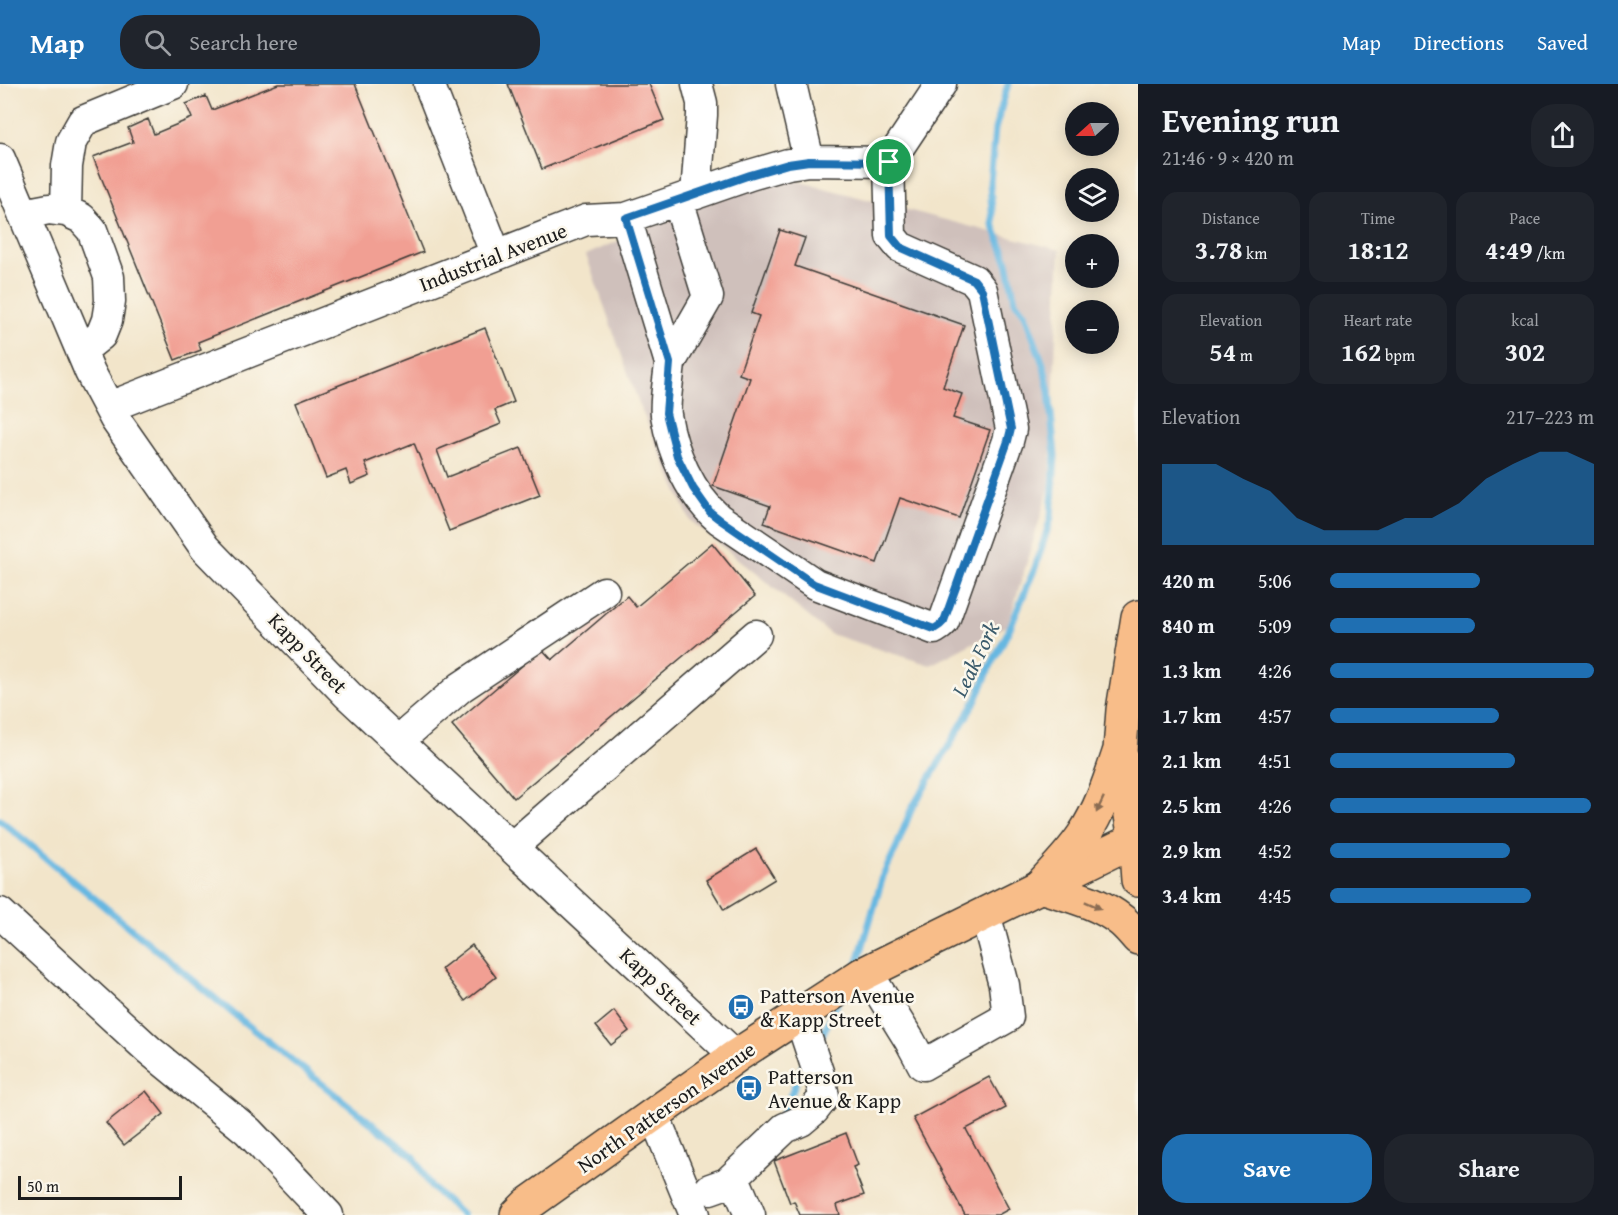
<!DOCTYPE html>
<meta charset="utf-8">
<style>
body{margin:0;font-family:"Gentium Book Plus",serif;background:#20242c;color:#f1f3f6;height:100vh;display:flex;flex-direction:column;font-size:22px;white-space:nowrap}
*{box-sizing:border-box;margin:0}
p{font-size:20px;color:#9ea1a6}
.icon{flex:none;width:33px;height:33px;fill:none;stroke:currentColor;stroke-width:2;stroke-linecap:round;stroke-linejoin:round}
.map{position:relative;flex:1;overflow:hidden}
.details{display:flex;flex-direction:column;background:#171b24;width:480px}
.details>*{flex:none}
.needle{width:39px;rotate:249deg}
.fabs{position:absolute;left:1065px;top:18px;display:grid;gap:12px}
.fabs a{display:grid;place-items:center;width:54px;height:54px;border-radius:50%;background:#171b24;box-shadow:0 3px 15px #0003;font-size:30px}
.scale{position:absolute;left:18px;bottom:15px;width:164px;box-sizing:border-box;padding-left:6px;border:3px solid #1c1c1c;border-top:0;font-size:16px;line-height:21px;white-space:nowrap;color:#1c1c1c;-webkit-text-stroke:4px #fbf7ec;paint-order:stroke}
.pin{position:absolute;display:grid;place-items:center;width:51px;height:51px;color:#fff;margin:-26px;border:3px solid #fff;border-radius:50%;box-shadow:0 2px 6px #0007}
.round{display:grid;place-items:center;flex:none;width:63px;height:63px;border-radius:24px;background:#20242c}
.headline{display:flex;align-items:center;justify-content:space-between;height:102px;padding:0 24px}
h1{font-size:33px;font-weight:800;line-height:45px}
.figures{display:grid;grid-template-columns:repeat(3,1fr);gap:9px;height:102px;padding:6px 24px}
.figures div{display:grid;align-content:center;border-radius:15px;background:#20242c;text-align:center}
.figures b{font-size:26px;font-weight:800}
.figures small{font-size:16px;font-weight:400}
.figures p{font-size:16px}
.chart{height:168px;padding:12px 24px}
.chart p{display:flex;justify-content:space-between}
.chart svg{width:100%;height:108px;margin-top:6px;fill:#1f6fb2;opacity:.7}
.action{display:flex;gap:12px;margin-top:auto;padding:12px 24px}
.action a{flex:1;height:69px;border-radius:24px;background:#1f6fb2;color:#fff;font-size:24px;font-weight:800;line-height:69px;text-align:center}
.action a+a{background:#20242c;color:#f1f3f6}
ul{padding:0 24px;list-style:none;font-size:20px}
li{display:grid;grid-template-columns:96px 72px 1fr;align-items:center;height:45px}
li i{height:15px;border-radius:8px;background:#1f6fb2}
header{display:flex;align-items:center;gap:36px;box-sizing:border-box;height:84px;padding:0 30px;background:#1f6fb2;color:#fff}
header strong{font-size:28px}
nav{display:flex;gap:33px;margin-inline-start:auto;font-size:21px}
.search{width:420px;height:54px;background:#20242c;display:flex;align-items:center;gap:15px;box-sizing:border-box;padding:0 21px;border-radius:24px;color:#9ea1a6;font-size:22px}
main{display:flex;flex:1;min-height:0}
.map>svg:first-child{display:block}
.industrial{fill:#cfc0bb}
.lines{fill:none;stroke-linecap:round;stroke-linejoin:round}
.stream{stroke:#66b7e1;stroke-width:7}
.building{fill:#f19f93}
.minor-casing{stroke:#3c3a36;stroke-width:33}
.major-casing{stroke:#3c3a36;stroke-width:36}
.highway-casing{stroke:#3c3a36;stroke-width:36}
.minor{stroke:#fff;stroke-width:30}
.major{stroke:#f8bd89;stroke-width:33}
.highway{stroke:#f8bd89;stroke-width:33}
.oneway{fill:#8a6c52}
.route-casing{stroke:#fff;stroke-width:12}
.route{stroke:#1f6fb2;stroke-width:8}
.labels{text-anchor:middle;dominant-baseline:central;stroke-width:5;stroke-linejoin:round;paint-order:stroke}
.street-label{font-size:21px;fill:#1c1c1c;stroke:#fbf7ec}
.poi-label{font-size:21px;fill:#1c1c1c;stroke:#fbf7ec;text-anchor:start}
.water-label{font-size:22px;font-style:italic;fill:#3a5a6b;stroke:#fbf7ec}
</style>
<header>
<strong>Map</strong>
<div class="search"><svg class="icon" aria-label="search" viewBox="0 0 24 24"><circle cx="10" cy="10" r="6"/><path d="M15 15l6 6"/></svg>Search here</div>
<nav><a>Map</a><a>Directions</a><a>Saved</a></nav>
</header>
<main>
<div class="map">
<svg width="1138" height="1131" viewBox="0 0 1138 1131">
<rect width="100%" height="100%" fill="#fbf7ec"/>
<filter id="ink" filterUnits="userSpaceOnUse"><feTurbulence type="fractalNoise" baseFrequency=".0167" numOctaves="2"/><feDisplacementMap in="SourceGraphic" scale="12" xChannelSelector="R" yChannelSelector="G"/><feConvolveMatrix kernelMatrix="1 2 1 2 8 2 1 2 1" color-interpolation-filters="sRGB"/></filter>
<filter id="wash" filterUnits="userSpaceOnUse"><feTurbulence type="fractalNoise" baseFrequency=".008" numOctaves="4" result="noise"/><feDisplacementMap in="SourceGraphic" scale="24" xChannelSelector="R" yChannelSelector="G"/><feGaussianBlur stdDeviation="1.35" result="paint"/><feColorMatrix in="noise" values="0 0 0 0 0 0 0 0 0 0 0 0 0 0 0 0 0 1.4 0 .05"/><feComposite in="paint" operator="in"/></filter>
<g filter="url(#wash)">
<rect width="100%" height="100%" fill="#f2e5ca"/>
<path class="industrial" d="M 771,90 L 1060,166 L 1049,404 L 1008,541 L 930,581 L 830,550 L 690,436 L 639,320 L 586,171 Z"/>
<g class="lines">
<path class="stream" d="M 0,736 L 235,931 L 414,1073 L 431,1103 L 462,1131
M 857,881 L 883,792 L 897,762 L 911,726 L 976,616 L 990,583 L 1009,546 L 1035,484 L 1051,434 L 1055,372 L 1049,307 L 1044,283 L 1025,230 L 1015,217 L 1007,177 L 993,140 L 990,99 L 995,45 L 1008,0
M 818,959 L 837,921
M 780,1037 L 801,985 L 805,978"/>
</g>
<g id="blocks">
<path class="building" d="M 278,0 L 355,0 L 423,168 L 198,258 L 201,266 L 175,276 L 93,73 L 133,58 L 128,44 L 148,35 L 154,50 L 192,34 L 186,20 L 206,12 L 212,26 Z
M 508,0 L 649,0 L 664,36 L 542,85 Z
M 780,146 L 805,154 L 795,182 L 964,241 L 943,303 L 962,310 L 953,334 L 990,346 L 959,434 L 900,414 L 877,479 L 764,439 L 770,422 L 713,402 L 750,294 L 739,290 L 759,232 L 751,229 Z
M 485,244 L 514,318 L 495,326 L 501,340 L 437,366 L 447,393 L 521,364 L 540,411 L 449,447 L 414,359 L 365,379 L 370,392 L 351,400 L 346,386 L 326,394 L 296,318 Z
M 712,459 L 755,512 L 514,714 L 452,641 L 542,565 L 552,576 L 627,512 L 636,523 Z
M 756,765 L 775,795 L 724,826 L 706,796 Z
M 472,861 L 496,893 L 465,917 L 441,885 Z
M 614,927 L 629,947 L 611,961 L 596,942 Z
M 989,993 L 1006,1024 L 966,1045 L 1009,1125 L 998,1131 L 965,1131 L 913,1034 Z
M 146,1007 L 164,1030 L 124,1061 L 106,1039 Z
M 846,1049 L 858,1081 L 853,1083 L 864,1111 L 837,1121 L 840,1131 L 800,1131 L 794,1117 L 790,1119 L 774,1077 Z"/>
</g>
</g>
<g filter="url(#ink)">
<use href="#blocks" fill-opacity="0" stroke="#3c3a36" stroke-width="1.5"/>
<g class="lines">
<defs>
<path id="minor" d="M 429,0 L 496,171
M 791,0 L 809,77
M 0,75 L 90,288 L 115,335 L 205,464 L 348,611 L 736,972
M 696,110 L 702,31 L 702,19 L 697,0
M 66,127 L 67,82 L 71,58 L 83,37 L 173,0
M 23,130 L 49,125 L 66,127 L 81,134 L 92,146 L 109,193 L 110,217 L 107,236 L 101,251 L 81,267
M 626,134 L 670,279 L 708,213 L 678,116
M 670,279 C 669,294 664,317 666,331 C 672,368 690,410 719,435 L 815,500 L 934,545 L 940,541 L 944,537 L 1008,357 L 1011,345 L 982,206 L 974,196 L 900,163 L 891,152 L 889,78 L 941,0
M 109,323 L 586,136 L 626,134 L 750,91 L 788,80 L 809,77 L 889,78
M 398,657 L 461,603 L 604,508
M 512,763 L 756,551
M 0,829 L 149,966 L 248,1047 L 328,1131
M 867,888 L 910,957 L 923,981 L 1008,933 L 1004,901 L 985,829
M 654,1031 L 695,1131
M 727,1099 L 785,1044 L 801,1037 L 814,1026 L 824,1013 L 821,997 L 799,931
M 710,1105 L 727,1099 L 738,1103 L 750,1131"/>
<path id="major" d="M 517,1131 L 528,1120 L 736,972 L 861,891 L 1138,754"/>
<path id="highway" d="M 1138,533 L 1123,626 L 1120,666 L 1135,755 L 1138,796
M 1120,666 C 1110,696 1101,725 1083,752 C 1071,770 1055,786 1040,802 C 1068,811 1099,818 1122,837 C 1128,842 1133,848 1138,854"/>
</defs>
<use href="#minor" class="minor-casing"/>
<use href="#major" class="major-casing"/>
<use href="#highway" class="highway-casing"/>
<use href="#minor" class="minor"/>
<use href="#major" class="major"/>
<use href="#highway" class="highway"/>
</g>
<defs><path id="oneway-solid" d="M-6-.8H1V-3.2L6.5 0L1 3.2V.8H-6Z" transform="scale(1.5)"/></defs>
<g class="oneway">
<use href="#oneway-solid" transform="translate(1100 721) rotate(115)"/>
<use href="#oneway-solid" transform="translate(1093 821) rotate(24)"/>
</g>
</g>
<g class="lines" filter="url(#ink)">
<defs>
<path id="route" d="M 809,77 L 889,78 L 891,152 L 900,163 L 974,196 L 982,206 L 1011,345 L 1008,357 L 944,537 L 940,541 L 934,545 L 814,500 L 719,435 L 710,428 L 693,404 L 677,372 L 666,329 L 670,279 L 626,134 L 750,91 L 788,80 Z"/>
</defs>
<use href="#route" class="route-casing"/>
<use href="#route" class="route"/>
</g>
<defs>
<symbol id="bus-disc" viewBox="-11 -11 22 22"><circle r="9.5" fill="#1f6fb2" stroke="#fbf7ec"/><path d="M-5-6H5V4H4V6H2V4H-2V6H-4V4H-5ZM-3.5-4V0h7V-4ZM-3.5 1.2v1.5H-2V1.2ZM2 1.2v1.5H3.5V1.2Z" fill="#fff"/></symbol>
</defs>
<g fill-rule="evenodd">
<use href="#bus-disc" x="726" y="908" width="30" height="30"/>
<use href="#bus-disc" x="734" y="989" width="30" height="30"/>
</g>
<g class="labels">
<g class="street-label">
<text transform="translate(493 173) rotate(-21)">Industrial Avenue</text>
<text transform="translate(308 569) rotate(46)">Kapp Street</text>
<text transform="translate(661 902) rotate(43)">Kapp Street</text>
<text transform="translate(666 1023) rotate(-35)">North Patterson Avenue</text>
</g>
<g class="poi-label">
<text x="760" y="911">Patterson Avenue<tspan x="760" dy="24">&amp; Kapp Street</tspan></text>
<text x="768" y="992">Patterson<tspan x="768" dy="24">Avenue &amp; Kapp</tspan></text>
</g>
<g class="water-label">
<text transform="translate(975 575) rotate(-64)">Leak Fork</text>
</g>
</g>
</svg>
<div class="fabs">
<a><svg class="needle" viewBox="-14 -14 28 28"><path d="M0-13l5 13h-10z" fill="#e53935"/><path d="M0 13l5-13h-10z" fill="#9ea1a6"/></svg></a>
<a><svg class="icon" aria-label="layers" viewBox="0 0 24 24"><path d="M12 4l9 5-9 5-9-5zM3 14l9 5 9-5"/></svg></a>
<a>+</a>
<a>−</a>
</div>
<div class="scale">50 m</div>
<div class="pin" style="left:889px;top:78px;background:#1e9e55"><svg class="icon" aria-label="arrive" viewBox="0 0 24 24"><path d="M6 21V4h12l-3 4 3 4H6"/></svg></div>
</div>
<section class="details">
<div class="headline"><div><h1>Evening run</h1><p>21:46 · 9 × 420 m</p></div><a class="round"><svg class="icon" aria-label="share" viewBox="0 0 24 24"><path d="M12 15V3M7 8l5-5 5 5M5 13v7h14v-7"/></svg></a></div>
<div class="figures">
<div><p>Distance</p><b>3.78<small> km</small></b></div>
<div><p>Time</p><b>18:12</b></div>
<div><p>Pace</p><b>4:49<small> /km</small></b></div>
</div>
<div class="figures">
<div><p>Elevation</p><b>54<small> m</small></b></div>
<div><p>Heart rate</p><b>162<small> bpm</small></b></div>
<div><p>kcal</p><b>302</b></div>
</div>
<div class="chart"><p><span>Elevation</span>217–223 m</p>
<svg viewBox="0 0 160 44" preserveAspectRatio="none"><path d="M0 44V11L10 11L20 11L30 17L40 22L50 33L60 38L70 38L80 38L90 33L100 33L110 27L120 17L130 11L140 6L150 6L160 11V44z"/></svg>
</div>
<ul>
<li><b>420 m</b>5:06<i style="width:57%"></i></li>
<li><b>840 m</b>5:09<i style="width:55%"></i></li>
<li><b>1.3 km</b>4:26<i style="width:100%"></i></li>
<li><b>1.7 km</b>4:57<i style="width:64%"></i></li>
<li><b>2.1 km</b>4:51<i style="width:70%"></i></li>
<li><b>2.5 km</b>4:26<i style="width:99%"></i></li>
<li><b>2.9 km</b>4:52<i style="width:68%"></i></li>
<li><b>3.4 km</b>4:45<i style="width:76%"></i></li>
</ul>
<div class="action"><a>Save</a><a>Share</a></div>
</section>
</main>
